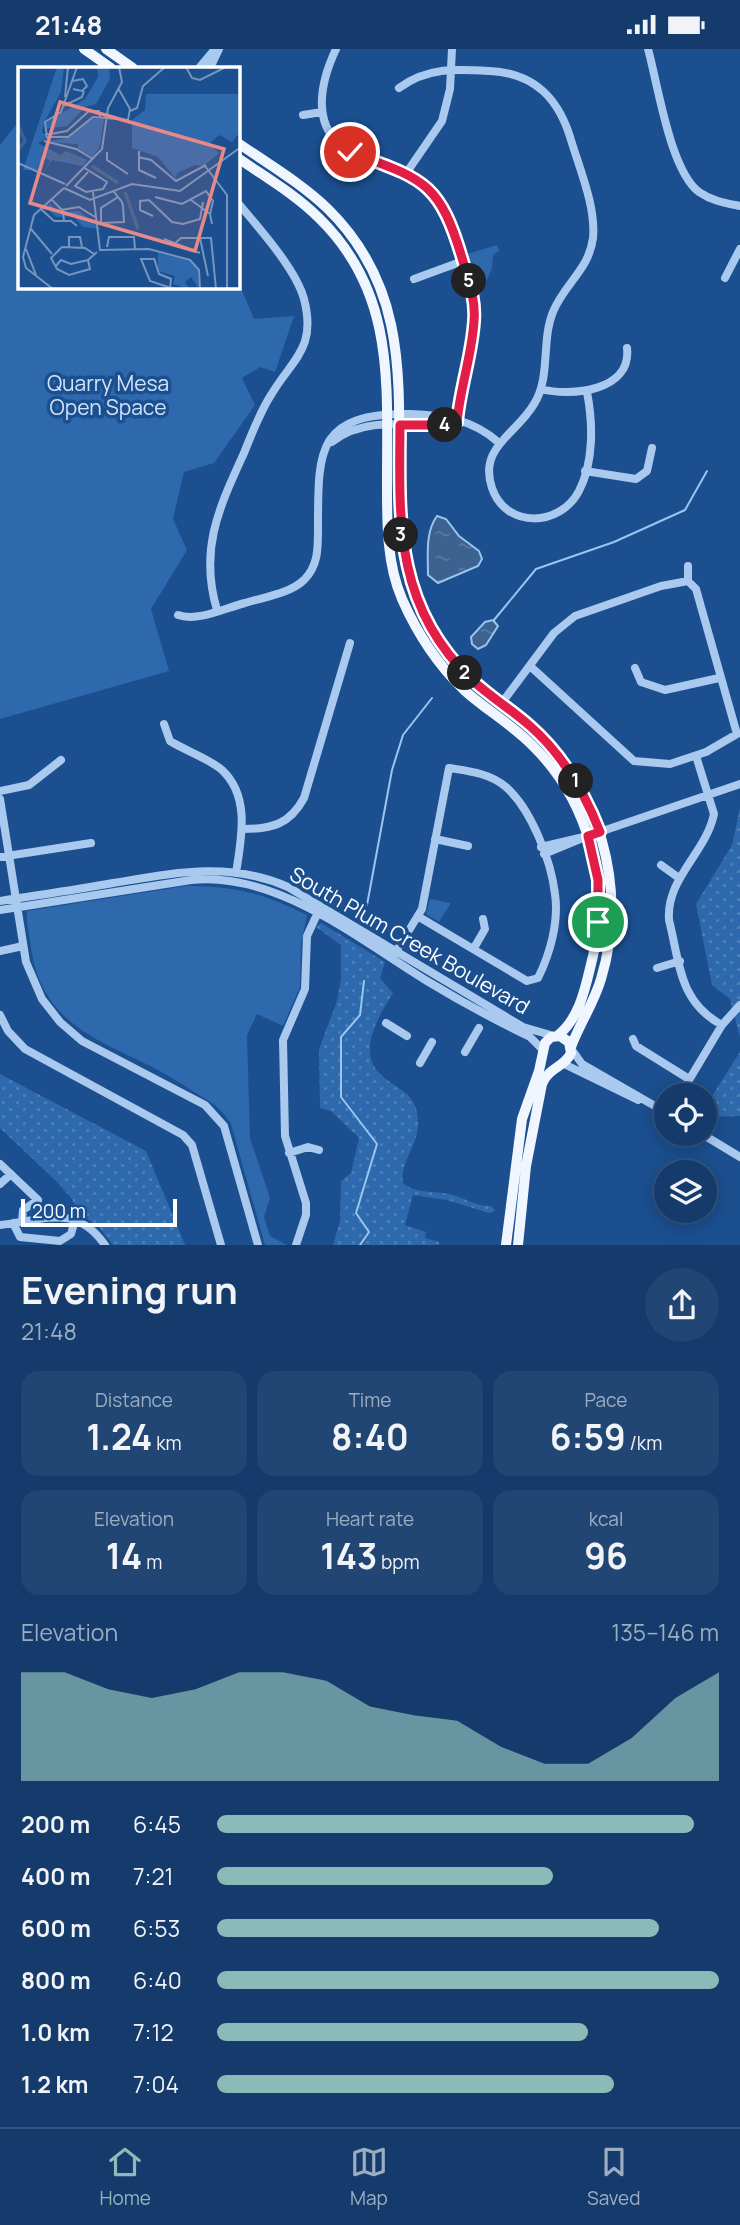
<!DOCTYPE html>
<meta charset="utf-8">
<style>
body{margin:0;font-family:Manrope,sans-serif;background:#214673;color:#f1f3f6;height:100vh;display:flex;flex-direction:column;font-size:26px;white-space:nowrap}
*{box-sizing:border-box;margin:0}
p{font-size:23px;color:#9dadc1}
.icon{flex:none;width:38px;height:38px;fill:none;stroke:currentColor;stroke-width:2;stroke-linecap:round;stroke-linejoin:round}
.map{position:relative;height:1196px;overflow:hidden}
.panel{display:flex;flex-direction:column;background:#143b6b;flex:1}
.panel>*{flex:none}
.fabs{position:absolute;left:654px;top:1034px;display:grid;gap:14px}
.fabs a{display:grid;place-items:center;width:63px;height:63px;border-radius:50%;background:#143b6b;box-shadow:0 4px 18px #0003,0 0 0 2px #33557e;font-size:35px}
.scale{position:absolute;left:21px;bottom:18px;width:156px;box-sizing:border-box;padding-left:7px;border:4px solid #fff;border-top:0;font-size:19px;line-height:24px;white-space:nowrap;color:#fff;-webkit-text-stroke:5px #1b4f8f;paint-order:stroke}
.pin{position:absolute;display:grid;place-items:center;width:60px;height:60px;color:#fff;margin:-30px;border:4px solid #fff;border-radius:50%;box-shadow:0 2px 7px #0007}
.km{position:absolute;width:35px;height:35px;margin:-18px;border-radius:50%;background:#222;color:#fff;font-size:19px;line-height:35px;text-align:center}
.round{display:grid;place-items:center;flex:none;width:74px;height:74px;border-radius:37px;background:#214673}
.headline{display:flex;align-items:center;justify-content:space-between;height:119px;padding:0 21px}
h1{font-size:38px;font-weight:700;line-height:52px}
.figures{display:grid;grid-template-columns:repeat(3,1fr);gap:10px;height:119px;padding:7px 21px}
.figures div{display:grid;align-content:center;border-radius:18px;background:#214673;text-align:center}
.figures b{font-size:35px;font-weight:700}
.figures small{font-size:19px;font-weight:400}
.figures p{font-size:19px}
.chart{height:196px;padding:14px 21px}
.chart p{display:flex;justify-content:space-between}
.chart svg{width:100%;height:126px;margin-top:7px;fill:#8bbbb9;opacity:.7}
ul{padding:0 21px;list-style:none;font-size:23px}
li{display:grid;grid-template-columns:112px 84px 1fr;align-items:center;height:52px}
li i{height:18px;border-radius:9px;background:#8bbbb9}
.status{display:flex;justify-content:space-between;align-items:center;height:49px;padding:0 35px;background:#143b6b;direction:ltr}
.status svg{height:19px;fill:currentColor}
.menu{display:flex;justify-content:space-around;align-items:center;height:98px;border-top:2px solid #33557e;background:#143b6b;font-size:19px;color:#9dadc1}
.menu a{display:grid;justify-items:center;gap:4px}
.menu .current{color:#8bbbb9}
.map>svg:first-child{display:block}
.grass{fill:url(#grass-dots)}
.green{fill:#2e69ad}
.water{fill:url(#water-ripples);stroke:#9cc4f0;stroke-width:2}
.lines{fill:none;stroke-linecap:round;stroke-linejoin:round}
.stream{stroke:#9cc4f0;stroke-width:2}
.minor{stroke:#a9c9ee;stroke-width:8}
.major{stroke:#f0f6ff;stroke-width:10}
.route-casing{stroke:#fff;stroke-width:14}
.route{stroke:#e11d48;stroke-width:9}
.labels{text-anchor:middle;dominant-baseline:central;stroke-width:7;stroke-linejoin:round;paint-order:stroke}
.park-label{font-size:21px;fill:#cfe3fa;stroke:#1b4f8f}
.street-label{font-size:21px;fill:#fff;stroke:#1b4f8f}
.inset-river{fill:none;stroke:#3c6290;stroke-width:3.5}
.inset-road{fill:none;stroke:#7695bc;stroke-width:2}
.view{fill:#e88989;fill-opacity:0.15;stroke:#e88989;stroke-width:3.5}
.inset-edge{fill:none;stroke:#fff;stroke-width:3.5}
</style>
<div class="status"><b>21:48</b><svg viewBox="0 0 49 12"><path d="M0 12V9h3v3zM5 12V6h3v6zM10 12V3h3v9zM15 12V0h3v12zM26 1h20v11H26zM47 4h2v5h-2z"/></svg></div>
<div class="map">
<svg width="740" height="1196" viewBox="0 0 740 1196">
<defs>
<pattern id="grass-dots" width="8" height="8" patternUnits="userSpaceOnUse" patternTransform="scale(1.75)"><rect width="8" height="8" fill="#2e69ad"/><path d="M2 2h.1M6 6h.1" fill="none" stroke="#4d80b9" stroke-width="1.8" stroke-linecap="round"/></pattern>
<pattern id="water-ripples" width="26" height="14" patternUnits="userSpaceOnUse" patternTransform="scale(1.75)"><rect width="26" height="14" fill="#3c6290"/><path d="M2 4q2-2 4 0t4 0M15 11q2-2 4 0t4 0" fill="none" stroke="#597aa1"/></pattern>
</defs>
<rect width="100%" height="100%" fill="#1b4f8f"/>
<path class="grass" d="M 740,759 L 740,988 L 730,950 L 712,936 L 696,855 L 732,796 Z
M 321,874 L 385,913 L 380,929 L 393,944 C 380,965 357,1001 379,1024 C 397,1042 417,1042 418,1072 C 420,1094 399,1114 403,1134 C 417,1146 437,1141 453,1146 C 466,1150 478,1158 492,1157 L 495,1162 L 489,1164 L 447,1151 L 413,1146 L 405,1176 L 426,1183 L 425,1189 L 439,1193 L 439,1196 L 333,1196 L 340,1172 L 341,1132 L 351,1124 L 359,1089 L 331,1062 L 320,1059 L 319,1000 L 337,952 L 341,930 L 341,896 L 316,878 Z
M 740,1003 L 740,1067 L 705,1068 L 705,1058 Z
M 0,1025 L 146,1102 L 185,1196 L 113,1196 L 98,1177 L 79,1165 L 72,1150 L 56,1132 L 0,1079 Z"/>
<path class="green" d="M 19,72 L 19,238 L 238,238 L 238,232 L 254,270 L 294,267 L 275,323 L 260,318 L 242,329 L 255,356 L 214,414 L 184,423 L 173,470 L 187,501 L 151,560 L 169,622 L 0,670 L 0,96 Z
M 497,196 L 499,202 L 493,206 L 492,219 L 480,247 L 467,205 Z
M 186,837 C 235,837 263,844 307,866 L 301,895 L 300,938 L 283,977 L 257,965 L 247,986 L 250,1089 L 270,1149 L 264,1168 L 270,1187 L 287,1196 L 265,1196 L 231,1075 C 218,1053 201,1049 182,1035 C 119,994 44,988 31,899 C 30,887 26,874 27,862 Z
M 430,850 L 451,854 L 439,873 L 426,865 Z"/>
<path class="water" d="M 437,467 L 446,470 L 459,487 L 479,502 L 482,510 L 478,517 L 438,534 L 428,526 C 428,507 425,483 437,467 Z
M 493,571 L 498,577 L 486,596 L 478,600 L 472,595 L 471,588 L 485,573 Z"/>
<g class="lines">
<path class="stream" d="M 494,571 L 536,520 L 614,493 L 685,461 L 707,422
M 367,856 L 392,721 L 403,686 L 432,649
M 360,1196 L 369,1183 L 356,1164 L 377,1095 L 341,1048 L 341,988 L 360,966 L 364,932"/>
<path class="minor" d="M 336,0 C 320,34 309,82 352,103 C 386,121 424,120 445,159 C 459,185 476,243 474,273 C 472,306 460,339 458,373
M 648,0 C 658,36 670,121 699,143 C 712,152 725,154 740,157
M 199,19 L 215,0
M 210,19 L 219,0
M 399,39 C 427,18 456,20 490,22 C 535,24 559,50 571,91 C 580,121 596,158 593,189 C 589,221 564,235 553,263 C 541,292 551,328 534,355 C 517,385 478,398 492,439 C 506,480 560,478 579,442 C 594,413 593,374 587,343
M 303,66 L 322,63
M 407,123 L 442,72 L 450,40 L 452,0
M 725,229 L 740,200
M 414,230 L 463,212
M 541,340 C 571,348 632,342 627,299
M 332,393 C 363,368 409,376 447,376 L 458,373
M 585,422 L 636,430 L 647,422 L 652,399
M 688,532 L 688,517
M 217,561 C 199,500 219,459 244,404 C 252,384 260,363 271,346 C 292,310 317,300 304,250 C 296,220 258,178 238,154
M 178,566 C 198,573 225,559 245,554 C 264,548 289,545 304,531 C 318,517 318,500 318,481 C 318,401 316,364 410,365 C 443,366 472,370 498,393
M 635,619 L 641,633 L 665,641 L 719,629
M 501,655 L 554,584 L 575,567 L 661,537 L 688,532 L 696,540 L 737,685 L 706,703 L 670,715 L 634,712 L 530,617
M 164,675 L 170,692 C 186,702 208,709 222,721 C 251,748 241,791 236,824
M 696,707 L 714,765 C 706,804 666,829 669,871 C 680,915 679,953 722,976
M 0,742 L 29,736 L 61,711
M 0,750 L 26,913 L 42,950 L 60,973 L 82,992 L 205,1056 L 224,1077 L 258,1196
M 244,780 C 272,780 290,775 304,749 L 350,594
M 435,790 L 468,797
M 541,798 L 588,787 L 740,735
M 544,805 L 585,788
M 0,808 L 91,794
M 661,816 L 679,829
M 0,852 C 38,846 75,841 113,834 C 174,824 229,812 288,838 L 523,978 L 554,987
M 0,861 L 191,831 C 276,822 357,889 427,932 C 460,952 495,971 530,988 L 543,1001
M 474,899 L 485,880 L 483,870
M 0,902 L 23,897
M 392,909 L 422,860 L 449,719 C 468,722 490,724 506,738 C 531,760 551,811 555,845 C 559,873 550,905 538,929 L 527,932 L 419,868
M 657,919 L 680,912
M 0,966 L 8,982 L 25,1000 L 183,1086 L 192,1096 L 221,1196
M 386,974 L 407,987
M 633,990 L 636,997 L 689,1030
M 572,1001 L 582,1015 L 667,1064
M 465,1003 L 479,979
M 420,1014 L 432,993
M 562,1014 L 638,1051
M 680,1046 L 722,976 L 740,956
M 702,1085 L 740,1108
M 289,1104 L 308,1098 L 319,1101
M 0,1115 L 38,1151 L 23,1161 L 22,1172
M 0,1135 L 11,1125
M 13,1174 L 20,1188 L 60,1192 L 71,1185 L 75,1171
M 0,1176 C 42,1172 75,1153 105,1196
M 296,1196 L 306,1166 L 306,1154 L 285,1087 L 283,991 L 305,940 L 307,887 L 319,861"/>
<path class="major" d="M 84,0 L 111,19
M 106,0 L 133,19
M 238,94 C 268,115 301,134 328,160 C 401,232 400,315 399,410 C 399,457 398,502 415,546 C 439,609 479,634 528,675 C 601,737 628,840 601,930 C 594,954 580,974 571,998
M 238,109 C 265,128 295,145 319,169 C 395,243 387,333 387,430 C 387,470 386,513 402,550 C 417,584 437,615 464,641 C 486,661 513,676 534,698 C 588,752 610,833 593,907 C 586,935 581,969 557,987
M 506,1196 L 522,1070 L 539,1022 L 545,994 L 551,988 L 560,987 L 569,993 L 571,1004 C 565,1018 548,1019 542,1035 L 526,1117 L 518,1196"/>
</g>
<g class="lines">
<defs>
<path id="route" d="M 350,103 C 422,130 439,131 462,209 C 468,230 476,250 474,272 C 472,306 460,339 457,373 L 447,376 L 400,376 C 399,473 395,557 471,630 C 489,647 511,660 530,677 C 562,705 584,742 600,783 L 588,787 L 598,831 L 598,873"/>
</defs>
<use href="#route" class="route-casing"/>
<use href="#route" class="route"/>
</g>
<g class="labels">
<g class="park-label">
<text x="108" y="334">Quarry Mesa<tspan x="108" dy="24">Open Space</tspan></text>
</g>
<g class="street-label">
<text transform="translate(410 891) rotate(30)">South Plum Creek Boulevard</text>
</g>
</g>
<g transform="translate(18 18)">
<rect width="222" height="222" fill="#1b4f8f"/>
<path d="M 39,0 L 46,0 L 43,25 L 26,56 L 24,65 L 30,71 L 20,76 L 42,88 L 48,84 L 69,93 L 65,99 L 34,93 L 27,104 L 32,94 L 29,91 L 20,99 L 23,103 L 5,103 ZM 79,0 L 91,0 L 92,12 L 78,37 L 67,40 L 49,59 L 26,62 L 28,56 L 67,32 L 80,10 ZM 32,136 L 39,145 L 61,144 L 83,162 L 65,160 L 55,149 L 38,150 L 30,142 Z" fill="#2e69ad"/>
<path d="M 128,27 L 222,27 L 222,65 L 214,75 L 201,68 L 191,77 L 201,86 L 186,99 L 177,98 L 159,106 L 158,112 L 140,90 L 114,81 L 114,53 L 127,43 ZM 71,52 L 86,52 L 82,79 L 75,90 L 60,82 L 60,77 L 30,75 L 49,71 ZM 140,186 L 172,194 L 180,202 L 181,222 L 173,210 L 167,215 L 171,222 L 155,217 L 157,209 L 140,204 Z" fill="#2e69ad"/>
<path class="inset-river" d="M 0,58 L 7,74 L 0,83M 24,86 L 41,91 L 48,87 L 63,95M 74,99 L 100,116M 107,125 L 120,162"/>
<path class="inset-road" d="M 59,0 L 43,45 L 27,55 L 29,70 L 50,70 L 75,50 L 110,53 L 112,42 L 100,21M 168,0 L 174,11 L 182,13 L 208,0M 54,14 L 65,12 L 69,19 L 64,24 L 55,22M 47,30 L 50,0M 45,39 L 64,30 L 66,24M 112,44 L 119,41 L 125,19 L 147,0M 27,68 L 49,64 L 71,44 L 81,44 L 82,50M 26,74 L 58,82 L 75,92M 121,84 L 121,103 L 138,111M 89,85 L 89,93 L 110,107M 120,90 L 133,93 L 158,114 L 188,98M 0,96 L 47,117M 187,99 L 209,128 L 209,222M 65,100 L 89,115 L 85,122 L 68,125 L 57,119 L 70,105M 48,119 L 84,82 L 90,41 L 104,15 L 101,0M 46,121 L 72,133 L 114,117 L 162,124 L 223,80M 75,125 L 82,183 L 131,182 L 172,193 L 181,203 L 182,222M 96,125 L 104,135 L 105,139 L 106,155 L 83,156 L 83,141 L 100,130M 137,130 L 164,137 L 188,124 L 195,134 L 192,147M 33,132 L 45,144 L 46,154M 173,133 L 192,147 L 194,157M 23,142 L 36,154 L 53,154 L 59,159M 43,143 L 61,140 L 77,150M 135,149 L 122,143 L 122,134 L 131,133 L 154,155 L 165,157 L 182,152 L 185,135M 13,162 L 34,187M 182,171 L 190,209M 146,172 L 182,186M 155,178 L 163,171 L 193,171 L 198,222M 51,180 L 51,170 L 62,170 L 64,180M 89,180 L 91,170 L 116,170 L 117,182M 8,182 L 18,208M 136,191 L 141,207 L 153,212 L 152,222M 136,192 L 123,192 L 132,214 L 156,222M 70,193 L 72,202 L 51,208 L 39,202 L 33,191 L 44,180 L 67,181 L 76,187M 37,200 L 43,193 L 53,197 L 70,193 L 79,185M 35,222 L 8,201 L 5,190 L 16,148 L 46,121"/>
<path class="view" d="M 42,35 L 206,82 L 177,184 L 12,136 Z"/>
<rect width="222" height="222" class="inset-edge"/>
</g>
</svg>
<div class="fabs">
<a><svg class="icon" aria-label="locate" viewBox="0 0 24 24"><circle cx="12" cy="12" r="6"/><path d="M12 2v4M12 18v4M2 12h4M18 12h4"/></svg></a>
<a><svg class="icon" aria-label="layers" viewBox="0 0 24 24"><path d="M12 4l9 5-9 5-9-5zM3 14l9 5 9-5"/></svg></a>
</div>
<div class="scale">200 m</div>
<div class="pin" style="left:598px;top:873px;background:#1e9e55"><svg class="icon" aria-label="arrive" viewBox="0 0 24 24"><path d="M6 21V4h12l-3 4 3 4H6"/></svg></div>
<div class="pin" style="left:350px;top:103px;background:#d93025"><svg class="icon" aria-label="check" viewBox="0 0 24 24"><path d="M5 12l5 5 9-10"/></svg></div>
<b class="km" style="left:576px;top:732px">1</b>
<b class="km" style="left:465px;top:624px">2</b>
<b class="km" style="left:401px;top:486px">3</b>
<b class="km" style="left:445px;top:376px">4</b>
<b class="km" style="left:469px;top:232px">5</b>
</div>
<section class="panel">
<div class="headline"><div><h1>Evening run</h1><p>21:48</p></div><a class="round"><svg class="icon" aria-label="share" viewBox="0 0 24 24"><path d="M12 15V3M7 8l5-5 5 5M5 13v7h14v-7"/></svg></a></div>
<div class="figures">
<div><p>Distance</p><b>1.24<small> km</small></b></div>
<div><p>Time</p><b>8:40</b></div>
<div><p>Pace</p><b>6:59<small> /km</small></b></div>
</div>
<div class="figures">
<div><p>Elevation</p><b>14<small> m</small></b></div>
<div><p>Heart rate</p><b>143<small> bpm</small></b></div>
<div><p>kcal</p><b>96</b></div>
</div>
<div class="chart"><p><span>Elevation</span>135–146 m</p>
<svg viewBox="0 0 160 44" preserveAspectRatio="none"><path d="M0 44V6L10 6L20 12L30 15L40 12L50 6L60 6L70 9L80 18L90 21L100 23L110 32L120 38L130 38L140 29L150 15L160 6V44z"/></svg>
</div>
<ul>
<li><b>200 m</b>6:45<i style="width:95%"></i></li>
<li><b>400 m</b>7:21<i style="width:67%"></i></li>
<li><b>600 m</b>6:53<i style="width:88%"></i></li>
<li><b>800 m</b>6:40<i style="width:100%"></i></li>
<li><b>1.0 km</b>7:12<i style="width:74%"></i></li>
<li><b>1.2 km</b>7:04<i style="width:79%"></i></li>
</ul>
</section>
<nav class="menu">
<a class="current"><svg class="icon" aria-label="home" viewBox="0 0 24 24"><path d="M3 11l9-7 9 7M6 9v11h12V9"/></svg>Home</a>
<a><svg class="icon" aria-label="map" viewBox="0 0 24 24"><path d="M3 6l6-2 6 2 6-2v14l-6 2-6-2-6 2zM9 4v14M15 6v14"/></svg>Map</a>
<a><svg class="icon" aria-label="saved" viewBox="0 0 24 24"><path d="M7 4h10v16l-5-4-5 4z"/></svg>Saved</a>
</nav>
